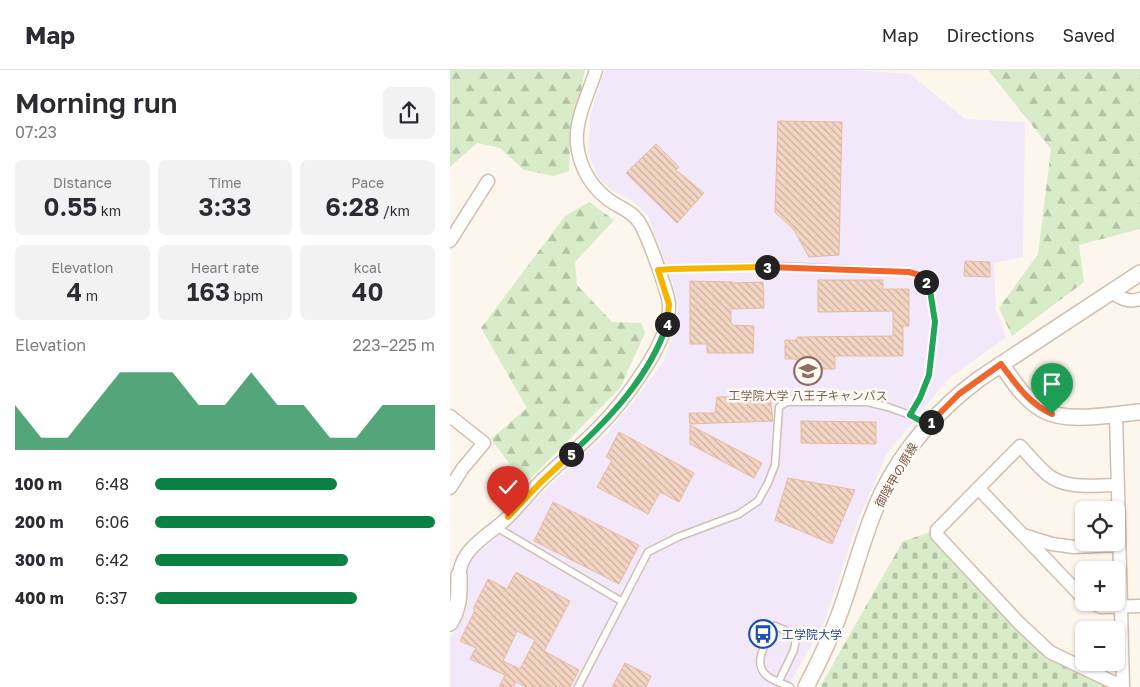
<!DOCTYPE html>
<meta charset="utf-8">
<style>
body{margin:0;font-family:"Golos Text","Noto Sans JP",sans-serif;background:#f2f2f3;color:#2b2b33;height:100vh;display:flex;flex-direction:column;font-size:19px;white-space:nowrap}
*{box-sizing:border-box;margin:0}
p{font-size:16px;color:#7c7c81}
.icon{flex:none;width:28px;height:28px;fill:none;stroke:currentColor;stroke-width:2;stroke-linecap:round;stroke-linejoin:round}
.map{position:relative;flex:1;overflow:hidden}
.drawer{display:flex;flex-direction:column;background:#fff;width:450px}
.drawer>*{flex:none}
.tools{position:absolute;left:625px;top:431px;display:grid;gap:10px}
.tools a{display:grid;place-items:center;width:50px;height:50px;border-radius:8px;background:#fff;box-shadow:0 1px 4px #0004;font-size:25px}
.pin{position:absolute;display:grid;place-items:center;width:42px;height:42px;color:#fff;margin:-51px -21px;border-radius:50% 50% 50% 0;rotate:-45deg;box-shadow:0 0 5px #0007}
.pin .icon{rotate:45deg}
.km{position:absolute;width:25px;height:25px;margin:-12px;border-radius:50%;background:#222;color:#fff;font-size:14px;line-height:25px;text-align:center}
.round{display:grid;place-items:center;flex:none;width:52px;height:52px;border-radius:8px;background:#f2f2f3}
.headline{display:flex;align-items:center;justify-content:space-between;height:85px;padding:0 15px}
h1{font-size:28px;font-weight:600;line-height:38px}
.metrics{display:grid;grid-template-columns:repeat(3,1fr);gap:8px;height:85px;padding:5px 15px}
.metrics div{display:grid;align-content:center;border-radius:8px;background:#f2f2f3;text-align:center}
.metrics b{font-size:25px;font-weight:600}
.metrics small{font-size:14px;font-weight:400}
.metrics p{font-size:14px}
.chart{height:140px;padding:10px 15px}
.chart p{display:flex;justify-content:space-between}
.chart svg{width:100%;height:90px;margin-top:5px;fill:#0b8043;opacity:.7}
ul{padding:0 15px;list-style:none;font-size:16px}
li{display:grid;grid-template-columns:80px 60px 1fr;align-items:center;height:38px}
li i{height:12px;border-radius:6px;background:#0b8043}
header{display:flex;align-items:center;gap:30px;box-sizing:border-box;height:70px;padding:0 25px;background:#fff;border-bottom:1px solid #e1e1e2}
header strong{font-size:24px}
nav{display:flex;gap:28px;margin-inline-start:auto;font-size:18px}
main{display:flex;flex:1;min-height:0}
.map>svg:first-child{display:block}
.education{fill:#f3e8fa}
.forest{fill:url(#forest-firs)}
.cemetery{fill:url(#cemetery-stones)}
.building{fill:url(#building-back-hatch);stroke:#e6bba3;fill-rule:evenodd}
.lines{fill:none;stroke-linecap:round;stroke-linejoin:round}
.service-casing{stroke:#d1beb0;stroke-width:9}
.minor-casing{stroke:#d1beb0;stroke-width:15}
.tertiary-casing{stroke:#d1beb0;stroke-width:18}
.service{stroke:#fff;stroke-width:6}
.minor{stroke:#fff;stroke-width:12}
.tertiary{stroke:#fff;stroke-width:15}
.split-1-casing{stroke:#fff;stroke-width:10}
.split-2-casing{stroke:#fff;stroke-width:10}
.split-3-casing{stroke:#fff;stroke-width:10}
.split-4-casing{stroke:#fff;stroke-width:10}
.split-5-casing{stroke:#fff;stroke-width:10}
.split-6-casing{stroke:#fff;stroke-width:10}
.split-1{stroke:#f0652b;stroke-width:6}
.split-2{stroke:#22a559;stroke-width:6}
.split-3{stroke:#f0652b;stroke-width:6}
.split-4{stroke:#f5b400;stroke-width:6}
.split-5{stroke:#22a559;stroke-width:6}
.split-6{stroke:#f5b400;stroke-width:6}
.labels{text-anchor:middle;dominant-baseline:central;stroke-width:5;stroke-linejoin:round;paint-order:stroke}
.education-label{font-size:12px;fill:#785e54;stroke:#fffaf3}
.street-label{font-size:12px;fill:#7a5c4d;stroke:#fffaf3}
.transit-label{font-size:12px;fill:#164399;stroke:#fffaf3;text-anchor:start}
</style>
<header>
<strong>Map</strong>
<nav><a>Map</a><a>Directions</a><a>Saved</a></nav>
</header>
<main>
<section class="drawer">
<div class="headline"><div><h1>Morning run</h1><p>07:23</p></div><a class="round"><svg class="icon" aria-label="share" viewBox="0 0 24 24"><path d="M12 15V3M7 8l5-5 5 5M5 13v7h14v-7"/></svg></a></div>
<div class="metrics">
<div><p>Distance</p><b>0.55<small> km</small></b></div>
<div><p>Time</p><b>3:33</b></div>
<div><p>Pace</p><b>6:28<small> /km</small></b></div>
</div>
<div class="metrics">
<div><p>Elevation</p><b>4<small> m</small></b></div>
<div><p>Heart rate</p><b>163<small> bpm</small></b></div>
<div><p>kcal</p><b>40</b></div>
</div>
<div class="chart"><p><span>Elevation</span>223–225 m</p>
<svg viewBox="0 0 160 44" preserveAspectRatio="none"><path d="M0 44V22L10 38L20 38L30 22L40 6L50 6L60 6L70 22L80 22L90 6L100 22L110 22L120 38L130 38L140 22L150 22L160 22V44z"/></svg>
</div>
<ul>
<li><b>100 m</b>6:48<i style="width:65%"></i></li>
<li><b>200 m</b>6:06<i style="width:100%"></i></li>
<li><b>300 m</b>6:42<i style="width:69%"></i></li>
<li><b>400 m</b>6:37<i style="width:72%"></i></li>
</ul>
</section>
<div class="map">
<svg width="690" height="617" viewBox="0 0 690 617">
<defs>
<pattern id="forest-firs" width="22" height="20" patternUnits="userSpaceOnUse" patternTransform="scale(1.25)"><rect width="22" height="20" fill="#d8ecc9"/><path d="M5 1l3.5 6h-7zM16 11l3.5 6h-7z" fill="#b4c2a5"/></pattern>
<pattern id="cemetery-stones" width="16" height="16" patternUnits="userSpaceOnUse" patternTransform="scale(1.25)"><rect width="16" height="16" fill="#d8ecc9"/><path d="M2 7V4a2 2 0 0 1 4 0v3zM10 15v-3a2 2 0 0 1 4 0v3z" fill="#b4c2a5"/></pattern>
<pattern id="building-back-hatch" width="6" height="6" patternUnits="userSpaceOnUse" patternTransform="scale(1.25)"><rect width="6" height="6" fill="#f3d5c3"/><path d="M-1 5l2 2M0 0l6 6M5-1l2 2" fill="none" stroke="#cab0a1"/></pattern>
</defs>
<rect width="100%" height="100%" fill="#fdf6ec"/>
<path class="education" d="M 155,0 L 404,0 L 460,4 L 515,49 L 575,52 L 573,187 L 544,193 L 546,240 L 556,267 L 497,310 L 436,385 L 406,456 L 375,550 L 338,617 L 0,617 L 0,567 L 7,559 L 16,541 L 16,499 L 22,487 L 35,474 L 60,455 L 96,419 L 156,365 L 191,322 L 213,292 L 225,260 L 228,237 L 223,213 L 198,146 L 183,131 L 163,121 L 147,106 L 138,83 L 140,45 Z"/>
<path class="forest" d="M 0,0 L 135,0 L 120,75 L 119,101 L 104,106 L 74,100 L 50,78 L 27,73 L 0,97 Z
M 538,0 L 690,0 L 690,159 L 629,175 L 634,212 L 562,266 L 549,238 L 588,184 L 601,79 Z
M 139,132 L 164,150 L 125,192 L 127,215 L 162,252 L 191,253 L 195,263 L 170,318 L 75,414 L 41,369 L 77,338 L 31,258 L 115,146 Z"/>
<path class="cemetery" d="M 487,460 L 600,582 L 673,617 L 370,617 L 453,471 Z"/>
<path class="building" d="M 328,51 L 392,52 L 389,185 L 359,187 L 344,160 L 325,142 Z
M 206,74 L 229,97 L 226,100 L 254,123 L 227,153 L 176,103 Z
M 515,191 L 540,192 L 540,207 L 514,206 Z
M 368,210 L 433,210 L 433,219 L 459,219 L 459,256 L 453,256 L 453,286 L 385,286 L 385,299 L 347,299 L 347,289 L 335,289 L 335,270 L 347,270 L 347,267 L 443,266 L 443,241 L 368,242 Z
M 240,211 L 282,212 L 282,213 L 313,212 L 314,238 L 281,239 L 281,255 L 304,256 L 303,283 L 257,283 L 257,274 L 240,274 Z
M 320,326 L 323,351 L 240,354 L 239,343 L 265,343 L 267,327 Z
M 351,351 L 426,352 L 426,374 L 351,373 Z
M 240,355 L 312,393 L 304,408 L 240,374 Z
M 169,362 L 244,403 L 229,432 L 210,422 L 198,444 L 147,417 L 162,390 L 156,387 Z
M 338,408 L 405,420 L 382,474 L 325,450 Z
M 103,432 L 189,475 L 169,514 L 84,471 Z
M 66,502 L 120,531 L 94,581 L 129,600 L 120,617 L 76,617 L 66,612 L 63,617 L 49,617 L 55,605 L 20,589 L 26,578 L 10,571 L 25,540 L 23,539 L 38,509 L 57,519 ZM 67,561 L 85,570 L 70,599 L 53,591 Z
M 175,593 L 201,606 L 196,617 L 162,617 Z"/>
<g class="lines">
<defs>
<path id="service" d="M 208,200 L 221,199 L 328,196 L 459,202 L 473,206 L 480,220 L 485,252 L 479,305 L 470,329 L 460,345
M 46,457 L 171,531
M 329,611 L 344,580 L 346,569 L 342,563 L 325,556 C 319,569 302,590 315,604 C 320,610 332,613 340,617
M 128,617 L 198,482 L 228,467 L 289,444 L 308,431 L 318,413 L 325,395 L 329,337 L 337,332 L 417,332 L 438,337 L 460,345 L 478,355"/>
<path id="minor" d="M 0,171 L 38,111
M 661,222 C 670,228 679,233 690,229
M 666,344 L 673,617
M 0,346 L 34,373 L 13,398 L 0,418
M 667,415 C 644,415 617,420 598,405 C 588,397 579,385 570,376 L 487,460 L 487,465 L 569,553 L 600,582 L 673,617
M 529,419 L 634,529
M 573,465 L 602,474 L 624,477 L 669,475
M 9,505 C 12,476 40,465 58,447 C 69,436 79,424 89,413 C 108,394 129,378 147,359 C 164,342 179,323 192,303 C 202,288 211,273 216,256 C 218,250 219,240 219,234 C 217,219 197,164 189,152 C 184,144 174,139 165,134 C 143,121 129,98 127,73 C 125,48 139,23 146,0
M 640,532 L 651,537 L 690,536"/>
<path id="tertiary" d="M 551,294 C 563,311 575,330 593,340 C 618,354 662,344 690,342
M 0,553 C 10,536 9,524 9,505
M 356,617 C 370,590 383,563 393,534 C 406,497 415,459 432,423 C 454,378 489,339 529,309 L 690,203"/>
</defs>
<use href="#service" class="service-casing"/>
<use href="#minor" class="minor-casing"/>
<use href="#tertiary" class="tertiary-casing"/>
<use href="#service" class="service"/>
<use href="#minor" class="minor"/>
<use href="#tertiary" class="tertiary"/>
</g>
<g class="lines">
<defs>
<path id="split-1" d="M 481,352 L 509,324 L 551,294 C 566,314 579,334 602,344"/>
<path id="split-2" d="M 476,212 L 480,220 L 485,252 L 479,305 L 470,328 L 460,345 L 478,355 L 481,352"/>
<path id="split-3" d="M 317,197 L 459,202 L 473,206 L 476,212"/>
<path id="split-4" d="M 217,254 L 219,234 L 208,200 L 221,199 L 317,197"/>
<path id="split-5" d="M 121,384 C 160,348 200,306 217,254"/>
<path id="split-6" d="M 58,447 L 90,413 L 121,384"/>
</defs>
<use href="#split-1" class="split-1-casing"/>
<use href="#split-2" class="split-2-casing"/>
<use href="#split-3" class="split-3-casing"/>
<use href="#split-4" class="split-4-casing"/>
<use href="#split-5" class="split-5-casing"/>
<use href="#split-6" class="split-6-casing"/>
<use href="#split-1" class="split-1"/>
<use href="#split-2" class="split-2"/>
<use href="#split-3" class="split-3"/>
<use href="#split-4" class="split-4"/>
<use href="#split-5" class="split-5"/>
<use href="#split-6" class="split-6"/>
</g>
<defs>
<symbol id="university-ring" viewBox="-11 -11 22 22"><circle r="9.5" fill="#fffaf3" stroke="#8d6e63" stroke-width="1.5"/><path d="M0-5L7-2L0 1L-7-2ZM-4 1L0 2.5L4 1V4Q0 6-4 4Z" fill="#8d6e63"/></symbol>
<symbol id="bus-ring" viewBox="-11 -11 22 22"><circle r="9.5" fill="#fffaf3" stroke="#1a4fb4" stroke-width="1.5"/><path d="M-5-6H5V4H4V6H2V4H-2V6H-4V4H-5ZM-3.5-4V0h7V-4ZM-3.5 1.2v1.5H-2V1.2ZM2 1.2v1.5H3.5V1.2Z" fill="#1a4fb4"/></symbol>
</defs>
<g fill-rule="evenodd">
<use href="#university-ring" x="342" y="285" width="32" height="32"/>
<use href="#bus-ring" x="297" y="548" width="32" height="32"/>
</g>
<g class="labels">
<g class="education-label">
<text x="358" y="325">工学院大学 八王子キャンパス</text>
</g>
<g class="street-label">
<text transform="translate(446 405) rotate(-60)">御陵甲の原線</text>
</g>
<g class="transit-label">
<text x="332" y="564">工学院大学</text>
</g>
</g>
</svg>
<div class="tools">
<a><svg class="icon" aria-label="locate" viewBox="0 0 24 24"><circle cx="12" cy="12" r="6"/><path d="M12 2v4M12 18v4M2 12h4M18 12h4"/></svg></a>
<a>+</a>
<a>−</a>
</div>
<div class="pin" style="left:602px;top:344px;background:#1e9e55"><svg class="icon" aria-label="arrive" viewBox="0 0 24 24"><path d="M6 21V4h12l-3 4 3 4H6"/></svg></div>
<div class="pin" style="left:58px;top:447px;background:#d93025"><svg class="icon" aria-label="check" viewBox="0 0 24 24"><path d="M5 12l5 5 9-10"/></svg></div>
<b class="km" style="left:481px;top:352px">1</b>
<b class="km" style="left:476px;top:212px">2</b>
<b class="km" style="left:317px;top:197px">3</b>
<b class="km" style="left:217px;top:254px">4</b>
<b class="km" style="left:121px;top:384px">5</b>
</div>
</main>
